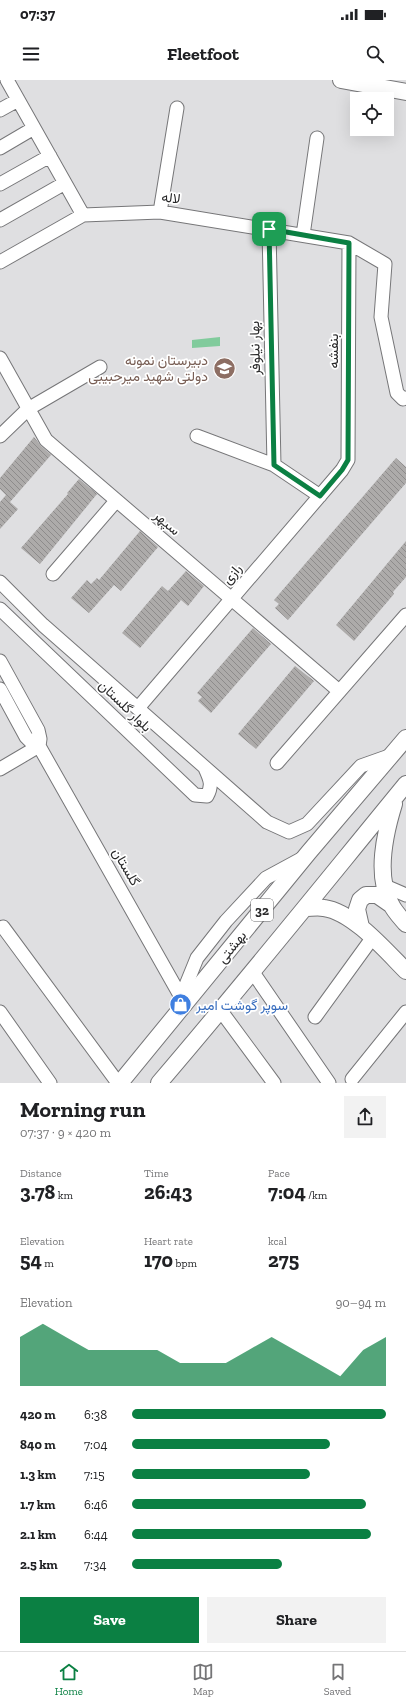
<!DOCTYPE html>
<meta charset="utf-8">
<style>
body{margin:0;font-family:"Zilla Slab",Vazirmatn,serif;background:#f2f2f2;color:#202124;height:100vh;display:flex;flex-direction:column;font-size:15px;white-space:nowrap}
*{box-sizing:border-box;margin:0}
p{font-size:13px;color:#757577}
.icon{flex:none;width:22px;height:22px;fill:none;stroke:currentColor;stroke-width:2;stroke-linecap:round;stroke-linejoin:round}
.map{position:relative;height:1003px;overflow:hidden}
.panel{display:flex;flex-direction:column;background:#fff;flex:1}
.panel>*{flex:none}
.buttons{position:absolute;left:350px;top:12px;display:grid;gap:8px}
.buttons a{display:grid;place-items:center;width:44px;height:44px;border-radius:0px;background:#fff;box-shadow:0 4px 16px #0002;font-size:20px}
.pin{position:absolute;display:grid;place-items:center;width:34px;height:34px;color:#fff;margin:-17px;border-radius:8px;box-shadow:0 2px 6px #0006}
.round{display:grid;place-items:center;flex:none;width:42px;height:42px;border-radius:0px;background:#f2f2f2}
.summary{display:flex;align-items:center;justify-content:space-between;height:68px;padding:0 20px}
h1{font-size:22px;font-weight:800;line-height:30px}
.figures{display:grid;grid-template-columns:repeat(3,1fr);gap:6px;height:68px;padding:4px 20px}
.figures div{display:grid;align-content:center}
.figures b{font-size:20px;font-weight:800}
.figures small{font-size:11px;font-weight:400}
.figures p{font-size:11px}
.chart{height:112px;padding:8px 20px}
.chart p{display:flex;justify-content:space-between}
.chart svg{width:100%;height:72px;margin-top:4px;fill:#0b8043;opacity:.7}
.cta{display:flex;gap:8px;margin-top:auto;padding:8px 20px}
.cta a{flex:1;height:46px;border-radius:0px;background:#0b8043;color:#fff;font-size:16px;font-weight:800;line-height:46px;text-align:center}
.cta a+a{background:#f2f2f2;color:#202124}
ul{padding:0 20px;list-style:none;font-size:13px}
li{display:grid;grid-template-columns:64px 48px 1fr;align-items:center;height:30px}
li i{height:10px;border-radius:5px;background:#0b8043}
.status{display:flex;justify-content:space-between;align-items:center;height:28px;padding:0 20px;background:#fff;direction:ltr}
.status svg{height:11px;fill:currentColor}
header{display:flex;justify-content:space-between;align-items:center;height:52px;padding:0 20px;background:#fff;font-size:18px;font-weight:800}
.tab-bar{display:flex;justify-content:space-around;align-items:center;height:56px;border-top:1px solid #e0e0e0;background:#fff;font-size:11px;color:#757577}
.tab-bar a{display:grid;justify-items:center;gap:2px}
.tab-bar .active{color:#0b8043}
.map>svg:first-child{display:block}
.green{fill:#81cb9c}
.building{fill:url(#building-back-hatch)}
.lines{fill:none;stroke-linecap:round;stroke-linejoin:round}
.minor-casing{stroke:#767678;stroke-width:15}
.major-casing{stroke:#767678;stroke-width:18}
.minor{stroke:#fff;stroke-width:13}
.major{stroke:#fff;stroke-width:16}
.route-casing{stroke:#fff;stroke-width:8}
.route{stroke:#0b8043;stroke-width:5}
.labels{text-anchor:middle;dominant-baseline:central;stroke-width:3.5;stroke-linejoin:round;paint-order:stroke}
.shield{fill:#fff;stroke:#69696a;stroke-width:1}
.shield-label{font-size:13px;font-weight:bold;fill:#29292a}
.street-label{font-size:14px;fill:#29292a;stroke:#fff}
.education-label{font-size:14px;fill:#785e54;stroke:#fff;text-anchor:end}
.shop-label{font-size:14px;fill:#366cbe;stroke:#fff;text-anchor:start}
</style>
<div class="status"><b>07:37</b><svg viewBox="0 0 49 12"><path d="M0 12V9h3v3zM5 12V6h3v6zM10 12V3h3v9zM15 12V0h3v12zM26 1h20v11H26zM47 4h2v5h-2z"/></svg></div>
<header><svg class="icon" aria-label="menu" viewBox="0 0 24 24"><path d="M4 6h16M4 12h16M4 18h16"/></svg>Fleetfoot<svg class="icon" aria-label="search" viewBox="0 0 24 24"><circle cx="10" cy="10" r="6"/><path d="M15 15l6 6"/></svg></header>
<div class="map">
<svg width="406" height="1003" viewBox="0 0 406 1003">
<defs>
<pattern id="building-back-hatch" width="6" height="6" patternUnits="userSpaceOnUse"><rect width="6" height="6" fill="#adabaa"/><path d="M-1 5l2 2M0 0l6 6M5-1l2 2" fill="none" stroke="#8d8b8b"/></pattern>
</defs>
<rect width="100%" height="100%" fill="#dfdfe1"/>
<path class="green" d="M 220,257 L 220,266 L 192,268 L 192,260 Z"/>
<path class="building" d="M 34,357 L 41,366 L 51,375 L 10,422 L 18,429 L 0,449 L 0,422 L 6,415 L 0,409 L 0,398 Z
M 396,378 L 406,387 L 406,403 L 288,540 L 275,528 L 279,524 L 274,520 Z
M 79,399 L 97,414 L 40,484 L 21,468 L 68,414 L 67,413 Z
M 140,451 L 158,467 L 121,511 L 114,505 L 89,533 L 71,518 L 87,500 L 91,504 L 97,498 L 99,500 Z
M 406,461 L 406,497 L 393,512 L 394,514 L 354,561 L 336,545 Z
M 186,491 L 204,506 L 188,526 L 181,520 L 140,568 L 122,553 L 162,506 L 168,511 Z
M 253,548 L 271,564 L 211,633 L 198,621 L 202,617 L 197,613 Z
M 295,586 L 314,601 L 256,669 L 238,654 Z"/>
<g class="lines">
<defs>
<path id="minor" d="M 7,0 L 83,135
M 0,30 L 18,20
M 0,68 L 34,48
M 0,104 L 50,76
M 160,132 L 177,28
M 0,140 L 65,103
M 269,149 L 274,385
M 303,155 L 317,58
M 0,182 L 83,135 L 160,132 L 349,163 L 385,184 L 381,237 L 397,313 L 403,319 L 406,318
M 0,278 L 46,360 L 339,611
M 0,356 L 28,329 L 100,287
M 197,356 L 274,385 L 320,416
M 53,494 L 116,421
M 0,502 L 43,545 L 267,742 L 289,752 L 307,744 L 361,686 L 392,675
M 0,529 L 195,715 L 207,716 C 213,705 210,699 205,688
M 0,581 L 38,650 L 40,659 L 39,666
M 0,609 L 26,657 L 31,662 L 39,666 L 185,924
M 138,628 L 342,390 L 348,380 L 349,163
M 277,683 L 406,535
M 0,689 L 39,666
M 385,806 L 406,815
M 3,847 L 118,1003
M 252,891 L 329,1003
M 185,924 L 186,905 L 197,878 L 226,841 L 266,798 L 301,779
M 221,931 L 274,1003
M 0,932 L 50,1003
M 315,937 L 373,857
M 352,999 L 406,932"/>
<path id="major" d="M 341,0 L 406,12
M 394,724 C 385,753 375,795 391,824 C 394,831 401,838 406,844
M 305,828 C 311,828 318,827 324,828 C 353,832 386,871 406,891
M 361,847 L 357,829 L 360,820 L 366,815 L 377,815 L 390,824
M 120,1003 L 309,772 L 406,658
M 159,1003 C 243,905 324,804 406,704"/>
</defs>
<use href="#minor" class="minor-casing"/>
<use href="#major" class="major-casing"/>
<use href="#minor" class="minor"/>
<use href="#major" class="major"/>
</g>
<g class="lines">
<defs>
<path id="route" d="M 269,149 L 349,163 L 348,380 L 342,390 L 320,416 L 274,385 Z"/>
</defs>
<use href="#route" class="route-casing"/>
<use href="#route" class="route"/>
</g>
<defs>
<symbol id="school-disc" viewBox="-11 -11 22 22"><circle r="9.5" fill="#8d6e63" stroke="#fff"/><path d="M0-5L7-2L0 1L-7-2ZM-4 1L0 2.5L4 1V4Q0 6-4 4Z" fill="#fff"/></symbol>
<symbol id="shop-disc" viewBox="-11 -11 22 22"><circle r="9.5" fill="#3f7fe0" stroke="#fff"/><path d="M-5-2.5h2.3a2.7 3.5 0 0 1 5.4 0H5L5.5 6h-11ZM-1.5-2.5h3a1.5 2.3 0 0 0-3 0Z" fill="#fff"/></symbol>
</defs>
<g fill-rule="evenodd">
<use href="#school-disc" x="212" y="276" width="25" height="25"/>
<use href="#shop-disc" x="168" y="912" width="25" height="25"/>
</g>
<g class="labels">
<rect class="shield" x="251" y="819" width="22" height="22" rx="3"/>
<g class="shield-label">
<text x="262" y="830">32</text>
</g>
<g class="street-label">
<text transform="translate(171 118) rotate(7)">لاله</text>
<text transform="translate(255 268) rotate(-91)">بهار نیلوفر</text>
<text transform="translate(333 271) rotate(-90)">بنفشه</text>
<text transform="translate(167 443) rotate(41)">سپهر</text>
<text transform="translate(232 494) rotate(-50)">رازی</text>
<text transform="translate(125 626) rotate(44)">بلوار گلستان</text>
<text transform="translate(126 787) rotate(60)">گلستان</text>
<text transform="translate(232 867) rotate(-51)">بهشتی</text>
</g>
<g class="education-label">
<text x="208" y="280">دبیرستان نمونه<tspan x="208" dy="16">دولتی شهید میرحبیبی</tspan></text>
</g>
<g class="shop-label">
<text x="196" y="925">سوپر گوشت امیر</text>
</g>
</g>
</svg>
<div class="buttons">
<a><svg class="icon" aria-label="locate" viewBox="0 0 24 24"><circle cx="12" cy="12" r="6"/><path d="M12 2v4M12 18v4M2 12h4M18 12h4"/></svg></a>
</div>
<div class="pin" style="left:269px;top:149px;background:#1e9e55"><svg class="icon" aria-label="arrive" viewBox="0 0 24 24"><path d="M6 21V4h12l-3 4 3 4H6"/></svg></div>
</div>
<section class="panel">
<div class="summary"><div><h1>Morning run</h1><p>07:37 · 9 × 420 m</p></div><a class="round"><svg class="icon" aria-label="share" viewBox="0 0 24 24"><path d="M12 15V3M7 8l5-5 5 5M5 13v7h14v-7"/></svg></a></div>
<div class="figures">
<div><p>Distance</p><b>3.78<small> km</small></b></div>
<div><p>Time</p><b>26:43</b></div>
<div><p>Pace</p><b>7:04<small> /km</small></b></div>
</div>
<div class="figures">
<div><p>Elevation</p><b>54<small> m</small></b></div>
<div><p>Heart rate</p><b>170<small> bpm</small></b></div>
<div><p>kcal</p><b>275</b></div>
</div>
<div class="chart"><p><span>Elevation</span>90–94 m</p>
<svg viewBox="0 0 160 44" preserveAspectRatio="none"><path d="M0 44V14L10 6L20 14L30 22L40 22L50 22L60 22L70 30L80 30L90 30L100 22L110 14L120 22L130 30L140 38L150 22L160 14V44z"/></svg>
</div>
<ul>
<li><b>420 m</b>6:38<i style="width:100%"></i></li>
<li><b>840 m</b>7:04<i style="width:78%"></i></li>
<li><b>1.3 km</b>7:15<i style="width:70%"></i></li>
<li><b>1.7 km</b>6:46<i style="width:92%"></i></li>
<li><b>2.1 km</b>6:44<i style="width:94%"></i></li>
<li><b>2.5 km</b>7:34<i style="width:59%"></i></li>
</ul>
<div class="cta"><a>Save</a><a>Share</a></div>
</section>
<nav class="tab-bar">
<a class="active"><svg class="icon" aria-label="home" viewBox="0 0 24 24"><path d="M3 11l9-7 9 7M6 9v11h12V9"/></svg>Home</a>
<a><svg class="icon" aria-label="map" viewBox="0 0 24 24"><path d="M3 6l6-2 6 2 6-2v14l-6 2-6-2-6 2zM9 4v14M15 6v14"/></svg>Map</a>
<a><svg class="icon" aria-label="saved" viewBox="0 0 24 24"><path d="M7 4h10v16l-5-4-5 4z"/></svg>Saved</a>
</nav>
